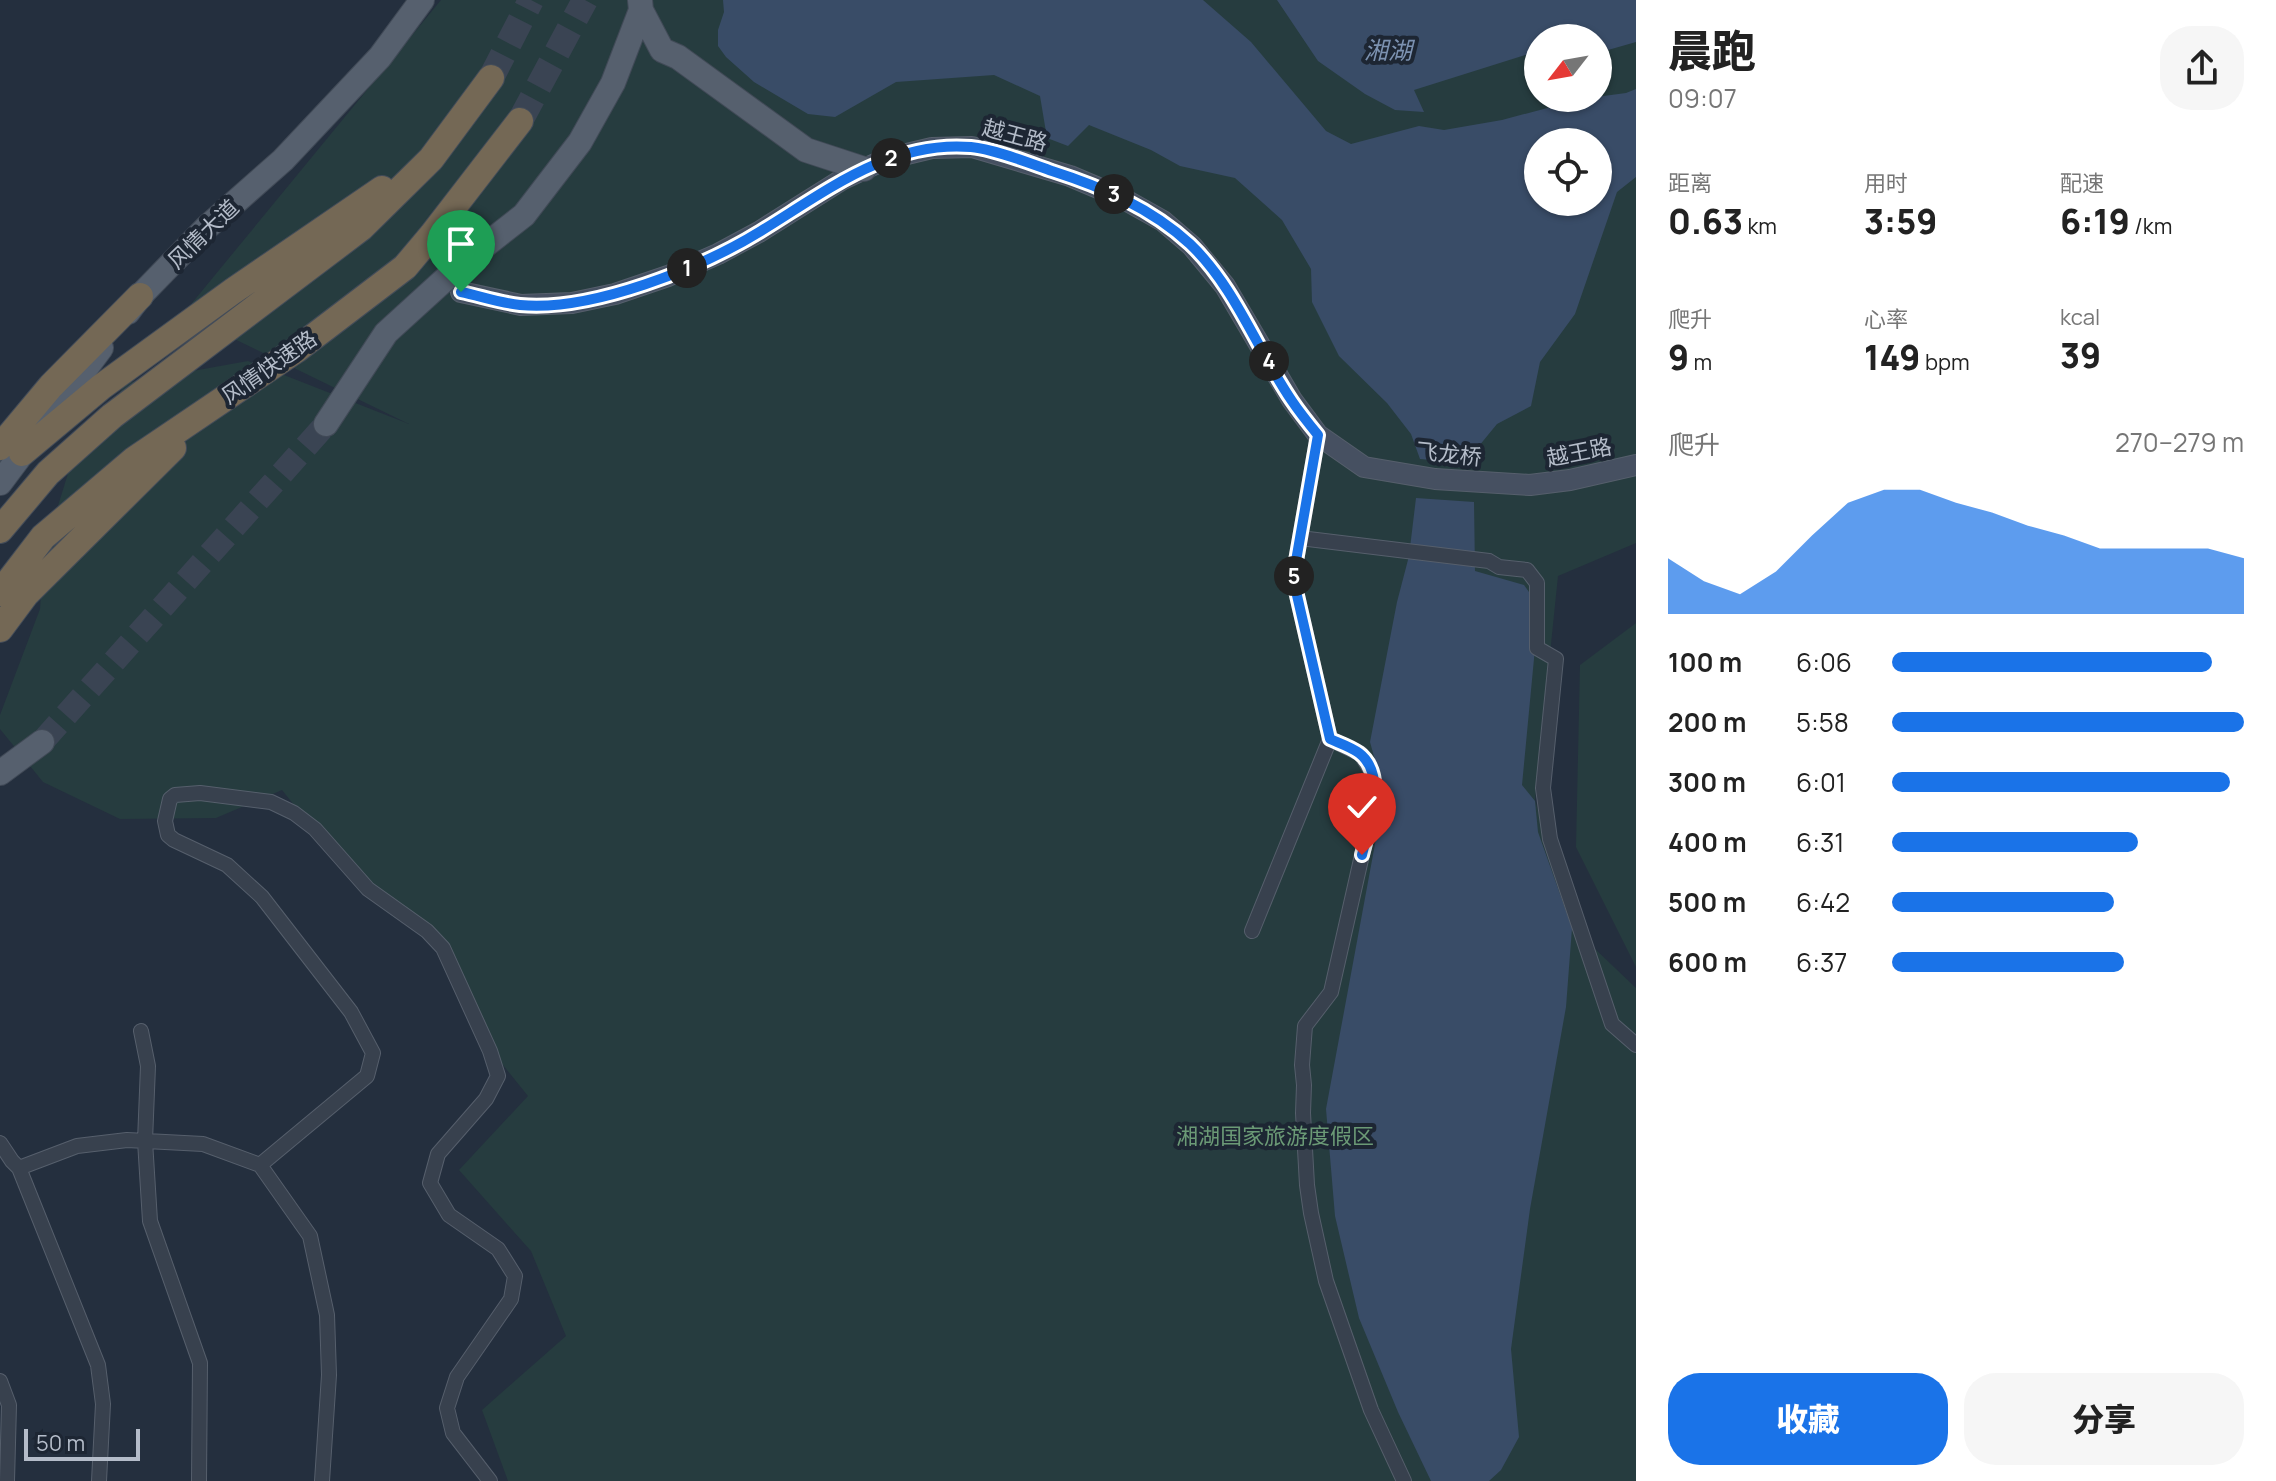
<!DOCTYPE html>
<html lang="zh">
<meta charset="utf-8">
<style>
body{margin:0;font-family:Manrope,"Noto Sans SC",sans-serif;background:#f6f6f6;color:#222;height:100vh;display:flex;flex-direction:column;font-size:30px;white-space:nowrap}
*{box-sizing:border-box;margin:0}
p{font-size:26px;color:#767676}
.icon{flex:none;width:44px;height:44px;fill:none;stroke:currentColor;stroke-width:2;stroke-linecap:round;stroke-linejoin:round}
.map{position:relative;flex:1;overflow:hidden}
.side{display:flex;flex-direction:column;background:#fff;width:640px}
.side>*{flex:none}
.needle{width:52px;rotate:239deg}
.fabs{position:absolute;left:1524px;top:24px;display:grid;gap:16px}
.fabs a{display:grid;place-items:center;width:88px;height:88px;border-radius:50%;background:#fff;box-shadow:0 2px 6px #0004;font-size:40px}
.scale{position:absolute;left:24px;bottom:20px;width:116px;box-sizing:border-box;padding-left:8px;border:4px solid #b4bcc9;border-top:0;font-size:22px;line-height:28px;white-space:nowrap;color:#b4bcc9;-webkit-text-stroke:6px #1d2633;paint-order:stroke}
.pin{position:absolute;display:grid;place-items:center;width:68px;height:68px;color:#fff;margin:-82px -34px;border-radius:50% 50% 50% 0;rotate:-45deg;box-shadow:0 0 8px #0007}
.pin .icon{rotate:45deg}
.km{position:absolute;width:40px;height:40px;margin:-20px;border-radius:50%;background:#222;color:#fff;font-size:22px;line-height:40px;text-align:center}
.round{display:grid;place-items:center;flex:none;width:84px;height:84px;border-radius:32px;background:#f6f6f6}
.overview{display:flex;align-items:center;justify-content:space-between;height:136px;padding:0 32px}
h1{font-size:44px;font-weight:800;line-height:60px}
.metrics{display:grid;grid-template-columns:repeat(3,1fr);gap:12px;height:136px;padding:8px 32px}
.metrics div{display:grid;align-content:center}
.metrics b{font-size:34px;font-weight:800}
.metrics small{font-size:22px;font-weight:400}
.metrics p{font-size:22px}
.chart{height:224px;padding:16px 32px}
.chart p{display:flex;justify-content:space-between}
.chart svg{width:100%;height:144px;margin-top:8px;fill:#1a73e8;opacity:.7}
.button{display:flex;gap:16px;margin-top:auto;padding:16px 32px}
.button a{flex:1;height:92px;border-radius:32px;background:#1a73e8;color:#fff;font-size:32px;font-weight:800;line-height:92px;text-align:center}
.button a+a{background:#f6f6f6;color:#222}
ul{padding:0 32px;list-style:none;font-size:26px}
li{display:grid;grid-template-columns:128px 96px 1fr;align-items:center;height:60px}
li i{height:20px;border-radius:10px;background:#1a73e8}
main{display:flex;flex:1;min-height:0}
.map>svg:first-child{display:block}
.green{fill:#263c3f;fill-rule:evenodd}
.water{fill:#394c67;fill-rule:evenodd}
.lines{fill:none;stroke-linecap:round;stroke-linejoin:round}
.primary-tunnel{stroke:#3a4453;stroke-width:24;stroke-dasharray:24 12;stroke-linecap:butt}
.highway-tunnel{stroke:#3a4453;stroke-width:26;stroke-dasharray:26 13;stroke-linecap:butt}
.street-casing{stroke:#565f6c;stroke-width:16}
.secondary-casing{stroke:#565f6c;stroke-width:22}
.primary-casing{stroke:#414a57;stroke-width:26}
.highway-casing{stroke:#434c59;stroke-width:28}
.street{stroke:#38414e;stroke-width:14}
.secondary{stroke:#465061;stroke-width:20}
.primary{stroke:#56606e;stroke-width:24}
.highway{stroke:#746855;stroke-width:26}
.route-casing{stroke:#fff;stroke-width:16}
.route{stroke:#1a73e8;stroke-width:10}
.labels{text-anchor:middle;dominant-baseline:central;stroke-width:8;stroke-linejoin:round;paint-order:stroke}
.street-label{font-size:22px;fill:#b4bcc9;stroke:#1d2633}
.park-label{font-size:22px;fill:#6b9a76;stroke:#1d2633}
.water-label{font-size:24px;font-style:italic;fill:#7c92b1;stroke:#1d2633}
</style>
<main>
<div class="map">
<svg width="1636" height="1481" viewBox="0 0 1636 1481">
<rect width="100%" height="100%" fill="#242f3e"/>
<path class="green" d="M 441,0 L 1636,0 L 1636,543 L 1558,576 L 1535,800 L 1572,927 L 1636,988 L 1636,1481 L 508,1481 L 482,1410 L 566,1336 L 531,1251 L 459,1170 L 528,1096 L 485,1043 L 447,943 L 366,895 L 282,790 L 216,818 L 120,819 L 43,782 L 0,729 L 0,715 L 40,609 L 44,551 L 70,467 L 126,383 L 248,361 L 409,424 L 183,314 ZM 1538,38 L 1598,38 L 1598,98 L 1538,98 ZM 1538,142 L 1598,142 L 1598,202 L 1538,202 Z
M 1636,623 L 1636,967 L 1576,847 L 1580,665 Z"/>
<path class="water" d="M 723,0 L 1203,0 L 1251,42 L 1326,131 L 1351,144 L 1419,126 L 1444,130 L 1502,120 L 1581,99 L 1626,93 L 1636,89 L 1636,177 L 1617,192 L 1575,314 L 1540,362 L 1531,406 L 1497,424 L 1465,463 L 1420,459 L 1411,434 L 1387,403 L 1339,356 L 1312,302 L 1311,269 L 1282,220 L 1235,178 L 1180,166 L 1151,150 L 1089,125 L 1068,146 L 1047,138 L 1040,96 L 994,75 L 896,82 L 835,117 L 808,114 L 754,82 L 726,57 L 718,46 L 718,30 L 724,12 ZM 1598,142 L 1598,202 L 1538,202 L 1538,142 Z
M 1277,0 L 1636,0 L 1636,42 L 1608,50 L 1598,49 L 1598,38 L 1538,38 L 1538,51 L 1414,90 L 1424,112 L 1395,110 L 1365,94 L 1318,61 Z
M 1416,498 L 1474,502 L 1475,571 L 1524,585 L 1539,606 L 1522,785 L 1535,801 L 1538,832 L 1572,928 L 1566,1007 L 1530,1209 L 1511,1349 L 1519,1437 L 1501,1470 L 1489,1481 L 1431,1481 L 1398,1412 L 1359,1318 L 1335,1216 L 1326,1109 L 1380,817 L 1380,778 L 1370,742 L 1397,602 L 1409,556 Z"/>
<g class="lines">
<path class="primary-tunnel" d="M 42,742 L 326,424"/>
<path class="highway-tunnel" d="M 491,78 L 531,0
M 520,121 L 585,0"/>
<defs>
<path id="street" d="M 1300,538 L 1489,561 L 1499,567 L 1527,570 L 1537,583 L 1537,648 L 1556,659 L 1543,788 L 1550,839 L 1612,1024 L 1636,1045
M 1330,739 L 1361,754 L 1373,774 L 1374,809 L 1362,855 L 1331,992 L 1305,1026 L 1302,1065 L 1304,1085 L 1303,1113 L 1307,1185 L 1311,1213 L 1326,1281 L 1371,1410 L 1404,1481
M 1252,931 L 1330,739 L 1293,578 L 1318,435
M 141,1031 L 148,1066 L 145,1141 L 150,1221 L 200,1363 L 199,1481
M 0,1143 L 12,1161 L 19,1168 L 98,1365 L 103,1404 L 99,1481
M 260,1165 L 367,1076 L 373,1053 L 351,1012 L 262,897 L 227,865 L 174,840 L 168,835 L 165,821 L 170,799 L 175,795 L 200,793 L 271,802 L 294,813 L 315,829 L 368,889 L 427,931 L 443,948 L 490,1051 L 498,1076 L 486,1099 L 438,1154 L 430,1183 L 449,1215 L 498,1249 L 515,1276 L 511,1299 L 457,1377 L 447,1408 L 453,1433 L 490,1481
M 19,1168 L 77,1146 L 127,1140 L 203,1144 L 260,1165 L 310,1236 L 327,1315 L 329,1375 L 322,1481
M 0,1381 L 9,1405 L 7,1481"/>
<path id="secondary" d="M 461,292 L 521,305 L 572,303 L 615,294 L 668,276 L 718,254 L 759,232 L 843,179 L 886,159 L 932,148 L 972,147 L 1070,176 L 1122,198 L 1163,221 L 1192,246 L 1225,286 L 1292,400 L 1318,435 L 1364,467 L 1435,479 L 1530,485 L 1570,480 L 1636,465"/>
<path id="primary" d="M 641,10 L 662,50 L 678,57 L 806,150 L 864,169
M 128,312 L 140,296 L 206,228 L 283,160 L 380,57 L 422,0
M 326,424 L 386,333 L 464,262 L 524,215 L 580,142 L 613,83 L 641,10 L 640,0
M 0,483 L 101,348
M 0,773 L 42,742"/>
<path id="highway" d="M 0,447 L 51,386 L 140,296
M 22,453 L 101,387 L 233,291 L 382,189
M 0,530 L 48,473 L 112,416 L 361,228 L 431,159 L 491,78
M 0,593 L 43,537 L 135,459 L 296,350 L 405,267 L 432,235 L 520,121
M 0,629 L 26,594 L 173,448"/>
</defs>
<use href="#street" class="street-casing"/>
<use href="#secondary" class="secondary-casing"/>
<use href="#primary" class="primary-casing"/>
<use href="#highway" class="highway-casing"/>
<use href="#street" class="street"/>
<use href="#secondary" class="secondary"/>
<use href="#primary" class="primary"/>
<use href="#highway" class="highway"/>
</g>
<g class="lines">
<defs>
<path id="route" d="M 461,292 C 480,296 501,303 520,305 C 591,312 701,268 761,231 C 825,192 890,140 971,147 C 994,149 1029,163 1052,171 C 1102,187 1151,208 1190,244 C 1236,288 1257,350 1292,401 C 1300,413 1309,424 1318,435 L 1293,578 L 1330,739 C 1339,743 1351,747 1359,753 C 1388,775 1369,826 1362,855"/>
</defs>
<use href="#route" class="route-casing"/>
<use href="#route" class="route"/>
</g>
<g class="labels">
<g class="street-label">
<text transform="translate(1015 135) rotate(15)">越王路</text>
<text transform="translate(203 234) rotate(-44)">风情大道</text>
<text transform="translate(269 367) rotate(-35)">风情快速路</text>
<text transform="translate(1579 452) rotate(-11)">越王路</text>
<text transform="translate(1449 454) rotate(6)">飞龙桥</text>
</g>
<g class="park-label">
<text x="1275" y="1136">湘湖国家旅游度假区</text>
</g>
<g class="water-label">
<text x="1388" y="49">湘湖</text>
</g>
</g>
</svg>
<div class="fabs">
<a><svg class="needle" viewBox="-14 -14 28 28"><path d="M0-13l5 13h-10z" fill="#e53935"/><path d="M0 13l5-13h-10z" fill="#767676"/></svg></a>
<a><svg class="icon" aria-label="locate" viewBox="0 0 24 24"><circle cx="12" cy="12" r="6"/><path d="M12 2v4M12 18v4M2 12h4M18 12h4"/></svg></a>
</div>
<div class="scale">50 m</div>
<div class="pin" style="left:461px;top:292px;background:#1e9e55"><svg class="icon" aria-label="arrive" viewBox="0 0 24 24"><path d="M6 21V4h12l-3 4 3 4H6"/></svg></div>
<div class="pin" style="left:1362px;top:855px;background:#d93025"><svg class="icon" aria-label="check" viewBox="0 0 24 24"><path d="M5 12l5 5 9-10"/></svg></div>
<b class="km" style="left:687px;top:268px">1</b>
<b class="km" style="left:891px;top:158px">2</b>
<b class="km" style="left:1114px;top:194px">3</b>
<b class="km" style="left:1269px;top:361px">4</b>
<b class="km" style="left:1294px;top:576px">5</b>
</div>
<section class="side">
<div class="overview"><div><h1>晨跑</h1><p>09:07</p></div><a class="round"><svg class="icon" aria-label="share" viewBox="0 0 24 24"><path d="M12 15V3M7 8l5-5 5 5M5 13v7h14v-7"/></svg></a></div>
<div class="metrics">
<div><p>距离</p><b>0.63<small> km</small></b></div>
<div><p>用时</p><b>3:59</b></div>
<div><p>配速</p><b>6:19<small> /km</small></b></div>
</div>
<div class="metrics">
<div><p>爬升</p><b>9<small> m</small></b></div>
<div><p>心率</p><b>149<small> bpm</small></b></div>
<div><p>kcal</p><b>39</b></div>
</div>
<div class="chart"><p><span>爬升</span>270–279 m</p>
<svg viewBox="0 0 160 44" preserveAspectRatio="none"><path d="M0 44V27L10 34L20 38L30 31L40 20L50 10L60 6L70 6L80 10L90 13L100 17L110 20L120 24L130 24L140 24L150 24L160 27V44z"/></svg>
</div>
<ul>
<li><b>100 m</b>6:06<i style="width:91%"></i></li>
<li><b>200 m</b>5:58<i style="width:100%"></i></li>
<li><b>300 m</b>6:01<i style="width:96%"></i></li>
<li><b>400 m</b>6:31<i style="width:70%"></i></li>
<li><b>500 m</b>6:42<i style="width:63%"></i></li>
<li><b>600 m</b>6:37<i style="width:66%"></i></li>
</ul>
<div class="button"><a>收藏</a><a>分享</a></div>
</section>
</main>
